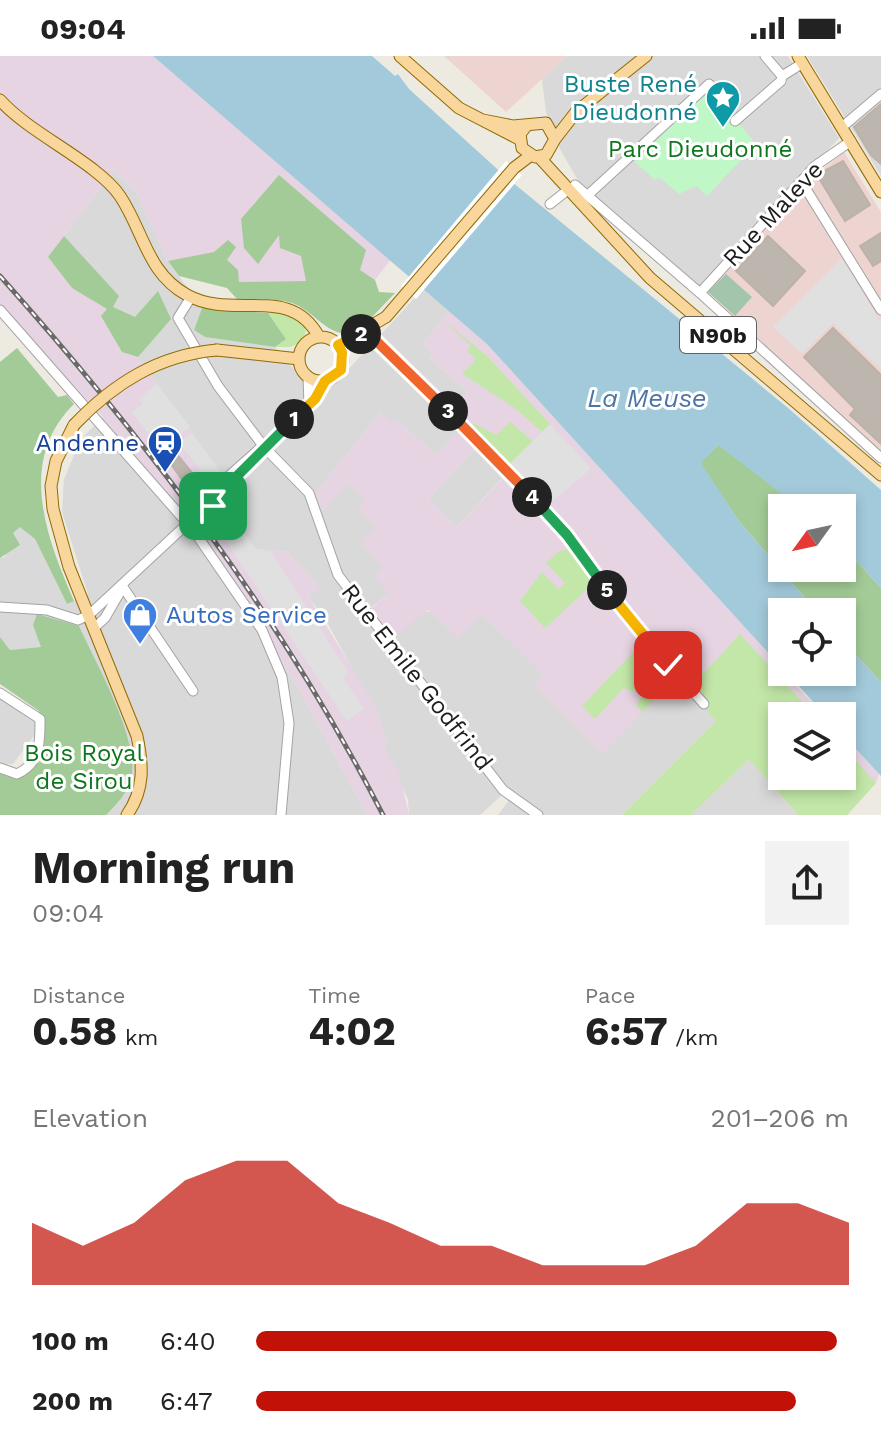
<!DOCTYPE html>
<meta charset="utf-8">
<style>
body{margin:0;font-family:"Work Sans",sans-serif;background:#f2f2f2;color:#222;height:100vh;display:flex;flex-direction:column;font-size:30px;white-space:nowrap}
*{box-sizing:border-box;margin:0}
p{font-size:26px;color:#767676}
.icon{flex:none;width:44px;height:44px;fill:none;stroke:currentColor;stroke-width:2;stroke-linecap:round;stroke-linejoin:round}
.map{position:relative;height:759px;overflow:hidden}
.details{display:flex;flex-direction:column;background:#fff;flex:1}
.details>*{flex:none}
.needle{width:52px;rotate:237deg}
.buttons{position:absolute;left:768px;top:438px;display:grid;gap:16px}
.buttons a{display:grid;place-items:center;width:88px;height:88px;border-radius:0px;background:#fff;box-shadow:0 4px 12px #0003;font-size:40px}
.pin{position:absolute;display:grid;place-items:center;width:68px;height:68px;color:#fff;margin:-34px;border-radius:16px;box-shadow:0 4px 12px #0006}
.km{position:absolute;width:40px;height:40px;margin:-20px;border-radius:50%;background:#222;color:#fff;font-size:22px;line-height:40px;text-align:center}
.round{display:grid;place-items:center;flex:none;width:84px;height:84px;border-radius:0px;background:#f2f2f2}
.summary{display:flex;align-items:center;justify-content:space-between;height:136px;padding:0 32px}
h1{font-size:44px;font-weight:700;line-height:60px}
.stats{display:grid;grid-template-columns:repeat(3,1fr);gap:12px;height:136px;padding:8px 32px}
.stats div{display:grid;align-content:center}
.stats b{font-size:40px;font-weight:700}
.stats small{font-size:22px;font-weight:400}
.stats p{font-size:22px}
.chart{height:224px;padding:16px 32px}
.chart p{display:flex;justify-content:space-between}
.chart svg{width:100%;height:144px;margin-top:8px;fill:#c21106;opacity:.7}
ul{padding:0 32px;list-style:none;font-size:26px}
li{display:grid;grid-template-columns:128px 96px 1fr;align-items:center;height:60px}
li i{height:20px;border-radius:10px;background:#c21106}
.status{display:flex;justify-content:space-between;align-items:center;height:56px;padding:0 40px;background:#fff;direction:ltr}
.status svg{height:22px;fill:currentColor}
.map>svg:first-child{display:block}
.residential{fill:#dad9d9}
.commercial{fill:#eed4d1}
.industrial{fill:#e6d4e2}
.grass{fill:#c3e7a8}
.forest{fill:#a3cb97}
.cemetery{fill:#a3c5ab}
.park{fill:#bff7c6}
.parking{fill:#e0e0e0}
.water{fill:#a3cada}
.pier{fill:#fff}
.building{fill:#bdb6ae;stroke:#beb1a5;stroke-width:2}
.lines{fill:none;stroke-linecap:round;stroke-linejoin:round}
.minor-casing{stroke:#a3a3a3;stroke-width:11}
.major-casing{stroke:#8f6a04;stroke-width:13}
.minor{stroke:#fff;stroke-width:9}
.major{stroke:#f9d69b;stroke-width:11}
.rail-casing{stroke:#6a6a6a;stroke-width:5}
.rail{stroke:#fff;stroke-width:2;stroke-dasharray:6;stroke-linecap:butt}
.major-bridge-casing{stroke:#8f6a04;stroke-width:13;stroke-linecap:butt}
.major-bridge{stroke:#f9d69b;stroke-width:11}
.split-1-casing{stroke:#fff;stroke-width:16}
.split-2-casing{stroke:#fff;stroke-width:16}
.split-3-casing{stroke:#fff;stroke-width:16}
.split-4-casing{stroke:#fff;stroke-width:16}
.split-5-casing{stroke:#fff;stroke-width:16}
.split-6-casing{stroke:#fff;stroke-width:16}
.split-1{stroke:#22a559;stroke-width:10}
.split-2{stroke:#f5b400;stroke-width:10}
.split-3{stroke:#f0652b;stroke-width:10}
.split-4{stroke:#f0652b;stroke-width:10}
.split-5{stroke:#22a559;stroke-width:10}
.split-6{stroke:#f5b400;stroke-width:10}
.labels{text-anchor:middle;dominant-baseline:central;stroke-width:6;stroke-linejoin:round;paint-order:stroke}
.shield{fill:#fff;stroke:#606060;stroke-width:2}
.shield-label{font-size:22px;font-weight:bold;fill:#1c1c1c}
.culture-label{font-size:24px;fill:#0d838f;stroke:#fff;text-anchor:end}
.park-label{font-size:24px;fill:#0e761d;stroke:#fff}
.street-label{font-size:24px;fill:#1c1c1c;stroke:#fff}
.transit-label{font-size:24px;fill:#164399;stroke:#fff;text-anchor:end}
.shop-label{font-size:24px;fill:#366cbe;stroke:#fff;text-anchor:start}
.water-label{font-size:26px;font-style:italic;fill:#4c74a8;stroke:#fff}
</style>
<div class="status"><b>09:04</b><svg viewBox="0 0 49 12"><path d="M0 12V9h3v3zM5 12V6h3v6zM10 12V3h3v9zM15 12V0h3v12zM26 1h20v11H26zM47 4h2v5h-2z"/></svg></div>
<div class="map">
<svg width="881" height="759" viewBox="0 0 881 759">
<rect width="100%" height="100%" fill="#edeae2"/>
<path class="residential" d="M 567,0 L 788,0 L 839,82 L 694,238 L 593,150 L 561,95 L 546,56 L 542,23 Z
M 807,0 L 881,0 L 881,120 Z
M 113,115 L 136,136 L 168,205 L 202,252 L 194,274 L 205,281 L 275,291 L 300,321 L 319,330 L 343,319 L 424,232 L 450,255 L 423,288 L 433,297 L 429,302 L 468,336 L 453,354 L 509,409 L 504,420 L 457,471 L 428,443 L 476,391 L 435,399 L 396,363 L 392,367 L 381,356 L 315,438 L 348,428 L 366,444 L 376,470 L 389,538 L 369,553 L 482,558 L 544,619 L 535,629 L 602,697 L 677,619 L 717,664 L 622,759 L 498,759 L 509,744 L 503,738 L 480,759 L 409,759 L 408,743 L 383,691 L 362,631 L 328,568 L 308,540 L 319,531 L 288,496 L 256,493 L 218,443 L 138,301 L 122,296 L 101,260 L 48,201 Z
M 103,361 L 214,505 L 299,633 L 367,759 L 106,759 L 120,745 L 33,569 L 42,591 L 10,594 L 0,581 L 0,502 L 5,501 L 13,477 L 20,470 L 35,483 L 67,548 L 88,538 L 62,456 L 64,423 L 81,383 Z
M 0,637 L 40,663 L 39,673 L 13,708 L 0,708 Z
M 749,703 L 797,759 L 691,759 Z"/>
<path class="commercial" d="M 444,0 L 567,0 L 506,56 Z
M 844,96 L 881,156 L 881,396 L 708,236 L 812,122 Z"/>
<path class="industrial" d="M 0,0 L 153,0 L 391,203 L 375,224 L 239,226 L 168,205 L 136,136 L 113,115 L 48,201 L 72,232 L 108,253 L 101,260 L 122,296 L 138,301 L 208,399 L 218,443 L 256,493 L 288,496 L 320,532 L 308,540 L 376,651 L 388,687 L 383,692 L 399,716 L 409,759 L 367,759 L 299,633 L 214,505 L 103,361 L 0,251 Z
M 450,255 L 487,288 L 782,612 L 782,616 L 826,660 L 782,660 L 782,720 L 842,720 L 842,678 L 879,718 L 876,727 L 847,759 L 797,759 L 677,619 L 603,698 L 534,629 L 543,619 L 482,559 L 458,582 L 428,554 L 392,583 L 369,554 L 389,538 L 374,519 L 383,511 L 361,486 L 376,470 L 358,452 L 365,444 L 348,428 L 323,455 L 315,438 L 381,356 L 392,366 L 396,363 L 435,399 L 459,375 L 476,391 L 428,443 L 457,471 L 504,421 L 508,410 L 453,353 L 468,336 L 429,302 L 433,297 L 423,288 Z"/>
<path class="grass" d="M 268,257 C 286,257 297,257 306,274 L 303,286 L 290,291 L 275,291 L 286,283 Z
M 443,264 L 487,300 L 550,368 L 542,376 L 515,352 L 462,318 L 476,303 L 467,295 L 471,290 Z
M 510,366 L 533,385 L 509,409 L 471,371 L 473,367 L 496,379 Z
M 569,493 L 595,526 L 545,572 L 520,545 L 542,516 L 558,533 L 565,527 L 546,507 L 559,495 Z
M 740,578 L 815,660 L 782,660 L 782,720 L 842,720 L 842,690 L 876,727 L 847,759 L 798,759 L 749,703 L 691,759 L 622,759 L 716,665 L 677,619 L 703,618 Z
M 643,586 L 675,621 L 642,656 L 636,648 L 643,639 L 624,632 L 595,663 L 582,650 Z"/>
<path class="forest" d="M 279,119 L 366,194 L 360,214 L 375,224 L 379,236 L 395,237 L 372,261 L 341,277 C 320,272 310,251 288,246 C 272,242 253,244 237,243 L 227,232 L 179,220 L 168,205 L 214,196 L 228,184 L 236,191 L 227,204 L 238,214 L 239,226 L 306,225 L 301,200 L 280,192 L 279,179 L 258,208 L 244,192 L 241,163 Z
M 64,180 L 119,240 L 113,251 L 135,261 L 158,235 L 171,263 L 138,301 L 122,296 L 101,260 L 107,253 L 72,232 L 48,201 Z
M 202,252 L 268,257 L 286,283 L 275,291 L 205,281 L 194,274 Z
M 17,292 L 58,341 L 67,339 L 74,348 C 16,405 47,483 74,545 L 67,548 L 35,483 L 20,471 L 13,477 L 20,489 L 0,502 L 0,306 Z
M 719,388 L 800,452 L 782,452 L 782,512 L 842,512 L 842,489 L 881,532 L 881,626 L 842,584 L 842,556 L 817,556 L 739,465 L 700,407 Z
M 37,558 L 79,570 C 95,606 141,685 131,723 C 127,738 116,749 106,759 L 0,759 L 0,712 L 17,718 L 40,691 L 39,655 L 0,628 L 0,581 L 10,594 L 41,591 L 33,569 Z"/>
<path class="cemetery" d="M 726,218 L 752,241 L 735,260 L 708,236 Z"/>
<path class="park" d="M 709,32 L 756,88 L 707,140 L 696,130 L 679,138 L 659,121 L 655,124 L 635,106 Z"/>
<path class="parking" d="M 842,202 L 881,267 L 881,313 L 833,267 L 802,298 L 773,271 Z
M 157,328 L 190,371 L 160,393 L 132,356 L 143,348 L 139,343 Z
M 550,368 L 591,413 L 543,453 L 505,413 Z
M 192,377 L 220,415 L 208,424 L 179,386 Z
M 223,449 L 256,493 L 271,496 L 348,616 L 343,622 L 364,653 L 347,665 L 209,460 Z"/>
<path class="water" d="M 153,0 L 372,0 L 395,20 L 398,18 L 409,33 L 506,121 L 788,352 L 881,434 L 881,532 L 842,489 L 842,452 L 800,452 L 718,389 L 701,407 L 739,465 L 817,556 L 782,556 L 782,612 L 487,288 Z
M 842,584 L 881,626 L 881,720 L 842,678 L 842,660 L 826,660 L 786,616 L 842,616 Z"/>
<path class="pier" d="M 506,105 L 522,119 L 416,243 L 401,230 Z"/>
<path class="building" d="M 881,48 L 881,108 L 871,99 L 854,71 Z
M 843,105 L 870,149 L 845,165 L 817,119 Z
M 881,177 L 881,205 L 873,210 L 860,190 Z
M 768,180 L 805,215 L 773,250 L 736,215 Z
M 833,272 L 881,319 L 881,388 L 850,359 L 855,353 L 804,301 Z
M 171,391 L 197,423 L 189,433 L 163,397 Z"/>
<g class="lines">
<defs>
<path id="minor" d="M 765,0 L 782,20 L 803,7
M 735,65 L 781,25 L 782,20
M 842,71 L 881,38
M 801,125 L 881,254
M 575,129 L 700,237 L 881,402
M 589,138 L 709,28 L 728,50
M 550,148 L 564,137
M 700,237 L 815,110 L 851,85
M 191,241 L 178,262 L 218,330 L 264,391 L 309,437 L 338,519 L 503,734 L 538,759
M 0,254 L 194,475 L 262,574 L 282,621 L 289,667 L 281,759
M 366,275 L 567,479 L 625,559 L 704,648
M 308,320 L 309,349
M 264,391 L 214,449 L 208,450 L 205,441 L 309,349 L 325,325
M 123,531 L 193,635
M 0,551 L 47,554 L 78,564 L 89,559 L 186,469
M 94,572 L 105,562 L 120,536
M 0,637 L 40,663 C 40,686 41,707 17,718 L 0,712"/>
<path id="major" d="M 400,0 L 459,52 L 519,83
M 798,0 L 881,136
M 0,44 C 30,78 98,107 120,140 C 144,176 147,217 187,239 C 234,265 290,227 319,281
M 483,64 L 513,70 L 546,67 L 555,83 L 546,99 L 535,101 L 522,92 L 520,78 L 527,69
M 555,83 L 576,56 L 646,0
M 539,101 L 650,222 L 881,419
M299 303a22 22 0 1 1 44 0a22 22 0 1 1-44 0Z
M 338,289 L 386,261 L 514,112 L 531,99
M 217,294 L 299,303
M 74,369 L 56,405 L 51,430 L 53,453 L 69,511 L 137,680 C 143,709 145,733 127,759"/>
</defs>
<use href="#minor" class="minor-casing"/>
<use href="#major" class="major-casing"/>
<use href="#minor" class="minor"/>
<use href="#major" class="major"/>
<defs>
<path id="rail" d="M 0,220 C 148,386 281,560 383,759"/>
</defs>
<use href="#rail" class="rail-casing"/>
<use href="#rail" class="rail"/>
<defs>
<path id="major-bridge" d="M 74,369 C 114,327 159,299 217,294"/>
</defs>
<use href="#major-bridge" class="major-bridge-casing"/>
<use href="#major-bridge" class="major-bridge"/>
</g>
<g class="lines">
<defs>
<path id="split-1" d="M 213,450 L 219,438 L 294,363"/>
<path id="split-2" d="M 294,363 L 315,343 L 325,325 L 341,314 L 342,296 L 338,289 L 361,278"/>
<path id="split-3" d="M 361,278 L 366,275 L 448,355"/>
<path id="split-4" d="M 448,355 L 532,441"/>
<path id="split-5" d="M 532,441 L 567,479 L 607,534"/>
<path id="split-6" d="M 607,534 L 668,609"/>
</defs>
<use href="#split-1" class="split-1-casing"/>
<use href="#split-2" class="split-2-casing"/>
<use href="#split-3" class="split-3-casing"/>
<use href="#split-4" class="split-4-casing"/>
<use href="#split-5" class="split-5-casing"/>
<use href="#split-6" class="split-6-casing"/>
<use href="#split-1" class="split-1"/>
<use href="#split-2" class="split-2"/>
<use href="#split-3" class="split-3"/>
<use href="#split-4" class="split-4"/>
<use href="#split-5" class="split-5"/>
<use href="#split-6" class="split-6"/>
</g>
<defs>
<symbol id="sight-pin" viewBox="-11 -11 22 30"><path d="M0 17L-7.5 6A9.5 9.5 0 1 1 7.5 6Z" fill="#0f9aa8" stroke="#fff"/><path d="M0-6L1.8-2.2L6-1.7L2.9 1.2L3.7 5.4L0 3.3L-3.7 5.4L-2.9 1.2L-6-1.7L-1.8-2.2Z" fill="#fff"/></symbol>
<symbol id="station-pin" viewBox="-11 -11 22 30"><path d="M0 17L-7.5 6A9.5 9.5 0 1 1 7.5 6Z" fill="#1a4fb4" stroke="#fff"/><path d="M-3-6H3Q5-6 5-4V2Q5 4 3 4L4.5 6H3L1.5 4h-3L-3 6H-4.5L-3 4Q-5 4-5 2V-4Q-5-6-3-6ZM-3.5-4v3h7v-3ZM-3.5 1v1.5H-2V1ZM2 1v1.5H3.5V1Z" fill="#fff"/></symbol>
<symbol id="shop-pin" viewBox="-11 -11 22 30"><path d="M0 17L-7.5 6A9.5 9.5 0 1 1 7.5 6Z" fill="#3f7fe0" stroke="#fff"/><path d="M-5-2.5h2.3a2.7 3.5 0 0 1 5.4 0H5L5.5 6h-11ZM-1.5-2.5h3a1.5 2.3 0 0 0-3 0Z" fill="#fff"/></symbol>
</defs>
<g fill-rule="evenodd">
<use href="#sight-pin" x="703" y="22" width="40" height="54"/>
<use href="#station-pin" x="145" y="367" width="40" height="54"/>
<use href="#shop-pin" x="120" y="539" width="40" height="54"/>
</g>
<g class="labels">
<rect class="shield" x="680" y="261" width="76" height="36" rx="6"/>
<g class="shield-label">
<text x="718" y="279">N90b</text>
</g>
<g class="culture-label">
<text x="697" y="28">Buste René<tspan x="697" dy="28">Dieudonné</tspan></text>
</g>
<g class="park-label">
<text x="700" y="93">Parc Dieudonné</text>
<text x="84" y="697">Bois Royal<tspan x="84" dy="28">de Sirou</tspan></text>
</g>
<g class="street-label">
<text transform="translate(773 158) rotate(-47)">Rue Maleve</text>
<text transform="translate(417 621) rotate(52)">Rue Emile Godfrind</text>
</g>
<g class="transit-label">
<text x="139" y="387">Andenne</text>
</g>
<g class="shop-label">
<text x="166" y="559">Autos Service</text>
</g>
<g class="water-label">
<text x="647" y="342">La Meuse</text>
</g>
</g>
</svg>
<div class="buttons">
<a><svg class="needle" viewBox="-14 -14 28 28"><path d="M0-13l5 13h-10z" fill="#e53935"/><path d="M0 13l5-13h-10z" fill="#767676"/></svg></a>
<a><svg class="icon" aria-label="locate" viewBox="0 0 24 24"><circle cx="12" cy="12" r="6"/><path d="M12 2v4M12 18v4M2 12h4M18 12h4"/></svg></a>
<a><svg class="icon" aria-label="layers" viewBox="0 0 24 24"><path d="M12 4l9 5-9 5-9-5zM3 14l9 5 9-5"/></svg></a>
</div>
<div class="pin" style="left:213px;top:450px;background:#1e9e55"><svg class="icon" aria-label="arrive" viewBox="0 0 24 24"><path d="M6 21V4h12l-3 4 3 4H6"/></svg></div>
<div class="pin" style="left:668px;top:609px;background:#d93025"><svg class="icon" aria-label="check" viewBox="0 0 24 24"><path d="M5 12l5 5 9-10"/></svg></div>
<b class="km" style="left:294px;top:363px">1</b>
<b class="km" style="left:361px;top:278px">2</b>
<b class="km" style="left:448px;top:355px">3</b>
<b class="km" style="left:532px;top:441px">4</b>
<b class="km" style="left:607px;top:534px">5</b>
</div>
<section class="details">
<div class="summary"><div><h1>Morning run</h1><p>09:04</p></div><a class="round"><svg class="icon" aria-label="share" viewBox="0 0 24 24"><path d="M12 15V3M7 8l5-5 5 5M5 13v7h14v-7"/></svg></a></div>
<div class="stats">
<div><p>Distance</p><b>0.58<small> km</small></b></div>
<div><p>Time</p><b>4:02</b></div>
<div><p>Pace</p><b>6:57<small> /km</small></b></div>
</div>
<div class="chart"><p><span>Elevation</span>201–206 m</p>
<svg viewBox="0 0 160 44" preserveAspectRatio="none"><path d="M0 44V25L10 32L20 25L30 12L40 6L50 6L60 19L70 25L80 32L90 32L100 38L110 38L120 38L130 32L140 19L150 19L160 25V44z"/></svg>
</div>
<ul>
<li><b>100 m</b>6:40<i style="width:98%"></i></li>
<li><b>200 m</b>6:47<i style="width:91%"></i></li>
</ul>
</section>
